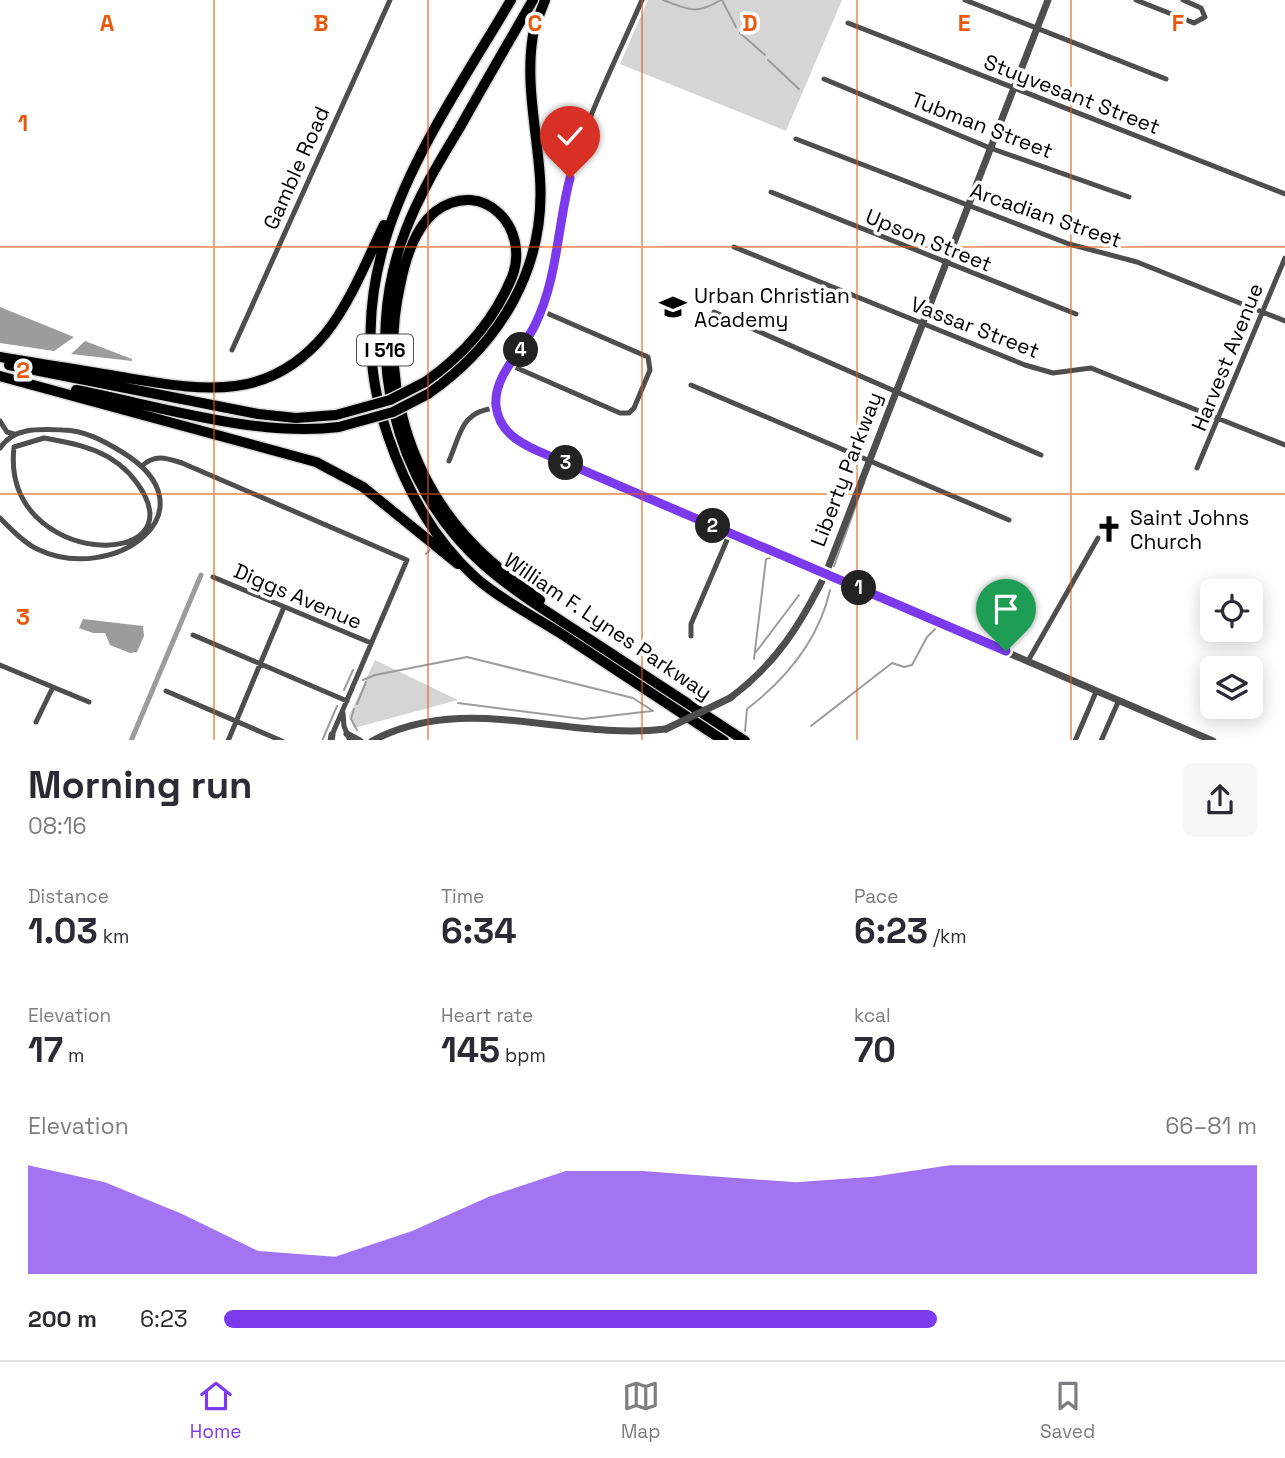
<!DOCTYPE html>
<meta charset="utf-8">
<style>
body{margin:0;font-family:"Space Grotesk",sans-serif;background:#f7f7f7;color:#2b2b33;height:100vh;display:flex;flex-direction:column;font-size:26px;white-space:nowrap}
*{box-sizing:border-box;margin:0}
p{font-size:23px;color:#7c7c81}
.icon{flex:none;width:38px;height:38px;fill:none;stroke:currentColor;stroke-width:2;stroke-linecap:round;stroke-linejoin:round}
.map{position:relative;height:740px;overflow:hidden}
.drawer{display:flex;flex-direction:column;background:#fff;flex:1}
.drawer>*{flex:none}
.tools{position:absolute;left:1200px;top:579px;display:grid;gap:14px}
.tools a{display:grid;place-items:center;width:63px;height:63px;border-radius:10px;background:#fff;box-shadow:0 4px 18px #0003;font-size:35px}
.pin{position:absolute;display:grid;place-items:center;width:60px;height:60px;color:#fff;margin:-72px -30px;border-radius:50% 50% 50% 0;rotate:-45deg;box-shadow:0 0 7px #0007}
.pin .icon{rotate:45deg}
.km{position:absolute;width:35px;height:35px;margin:-18px;border-radius:50%;background:#222;color:#fff;font-size:19px;line-height:35px;text-align:center}
.round{display:grid;place-items:center;flex:none;width:74px;height:74px;border-radius:10px;background:#f7f7f7}
.summary{display:flex;align-items:center;justify-content:space-between;height:119px;padding:0 28px}
h1{font-size:38px;font-weight:600;line-height:52px}
.stats{display:grid;grid-template-columns:repeat(3,1fr);gap:10px;height:119px;padding:7px 28px}
.stats div{display:grid;align-content:center}
.stats b{font-size:35px;font-weight:600}
.stats small{font-size:19px;font-weight:400}
.stats p{font-size:19px}
.chart{height:196px;padding:14px 28px}
.chart p{display:flex;justify-content:space-between}
.chart svg{width:100%;height:126px;margin-top:7px;fill:#7c3aed;opacity:.7}
ul{padding:0 28px;list-style:none;font-size:23px}
li{display:grid;grid-template-columns:112px 84px 1fr;align-items:center;height:52px}
li i{height:18px;border-radius:9px;background:#7c3aed}
.menu{display:flex;justify-content:space-around;align-items:center;height:98px;border-top:2px solid #e1e1e2;background:#fff;font-size:19px;color:#7c7c81}
.menu a{display:grid;justify-items:center;gap:4px}
.menu .current{color:#7c3aed}
.map>svg:first-child{display:block}
.green{fill:#d5d5d5}
.water{fill:#9c9c9c}
.lines{fill:none;stroke-linecap:round;stroke-linejoin:round}
.stream{stroke:#9c9c9c;stroke-width:2}
.canal{stroke:#9c9c9c;stroke-width:5}
.motorway-casing{stroke:#dbdbdb;stroke-width:13}
.minor{stroke:#4e4e4e;stroke-width:5}
.tertiary{stroke:#4e4e4e;stroke-width:7}
.motorway{stroke:#000;stroke-width:10}
.motorway-bridge-casing{stroke:#dbdbdb;stroke-width:13;stroke-linecap:butt}
.tertiary-bridge{stroke:#4e4e4e;stroke-width:7}
.motorway-bridge{stroke:#000;stroke-width:10}
.route-casing{stroke:#fff;stroke-width:14}
.route{stroke:#7c3aed;stroke-width:9}
.grid{fill:none;stroke:#e8590c;stroke-width:2;stroke-opacity:0.55}
.labels{text-anchor:middle;dominant-baseline:central;stroke-width:7;stroke-linejoin:round;paint-order:stroke}
.shield{fill:#fff;stroke:#4c4c4c;stroke-width:2}
.shield-label{font-size:19px;font-weight:bold;fill:#000}
.street-label{font-size:21px;fill:#000;stroke:#fff}
.poi-label{font-size:21px;fill:#000;stroke:#fff;text-anchor:start}
.grid-label{font-size:23px;text-anchor:middle;font-weight:bold;fill:#e8590c;stroke:#fff;stroke-width:7;stroke-linejoin:round;paint-order:stroke}
</style>
<div class="map">
<svg width="1285" height="741" viewBox="0 0 1285 741">
<rect width="100%" height="100%" fill="#fff"/>
<path class="green" d="M 648,0 L 842,0 L 786,131 L 620,64 Z
M 375,660 L 458,700 L 354,728 L 349,716 Z"/>
<path class="water" d="M 0,307 L 74,337 L 54,351 L 0,343 Z
M 85,341 L 132,359 L 132,361 L 71,354 Z
M 83,619 L 143,626 L 144,636 L 137,652 L 130,653 L 110,645 L 105,633 L 93,633 L 79,628 Z"/>
<g class="lines">
<path class="stream" d="M 663,0 C 690,10 696,15 721,0
M 722,0 L 736,27
M 740,33 L 765,55
M 768,60 L 799,89
M 426,554 L 431,549
M 834,566 L 864,483
M 756,652 L 799,595
M 754,659 L 766,559 L 770,558
M 363,680 L 375,675 L 467,657 L 633,698 L 653,711
M 344,690 L 353,670
M 458,703 L 583,719 L 652,711
M 357,704 L 366,682
M 354,709 L 351,719 L 357,730
M 811,726 L 892,663 L 904,667 L 912,665 L 927,637 L 935,629
M 745,731 L 747,709 C 786,679 819,639 830,590
M 322,741 L 337,706"/>
<path class="canal" d="M 131,741 L 201,575"/>
<defs>
<path id="motorway" d="M 511,0 C 429,139 330,266 388,436 C 406,489 434,540 476,578 C 500,599 533,616 560,633 C 615,669 669,705 724,741
M 533,0 C 508,43 483,86 459,129 C 439,162 419,195 405,232 C 361,346 392,485 485,566 C 517,594 554,616 589,639 C 641,673 693,707 745,741
M 0,357 C 40,364 81,370 121,377 C 201,390 268,404 326,333 C 351,301 366,262 384,225
M 9,365 L 258,414 L 296,418 L 336,415
M 0,376 L 316,462 L 363,487 L 458,564
M 425,382 C 464,355 494,321 512,277 C 531,228 483,177 436,211 C 414,228 405,260 400,286 C 379,380 409,481 478,549 C 497,568 519,584 540,600
M 76,390 C 159,406 254,437 339,427
M 428,394 C 500,344 546,268 540,178 C 537,131 525,83 533,35 C 535,24 541,11 545,0"/>
</defs>
<use href="#motorway" class="motorway-casing"/>
<path class="minor" d="M 965,0 L 1166,79
M 1136,0 L 1194,23 L 1205,17 L 1201,8 L 1183,0
M 848,23 L 1285,194
M 824,79 L 990,148 L 1129,197
M 796,139 L 1069,244 L 1137,262 L 1285,321
M 771,192 L 1076,314
M 734,247 L 1025,365 L 1053,373 L 1091,368 L 1285,445
M 714,312 L 1041,455
M 232,350 L 390,0
M 510,365 L 620,413 L 629,413 L 634,408 L 650,370 L 648,357 L 542,311
M 691,385 L 1009,520
M 0,421 L 7,432 L 14,434
M 44,438 C 80,444 114,451 137,483 C 202,572 0,570 14,447 Z
M 0,448 C 14,427 39,429 63,430 C 84,430 104,441 122,452 C 217,510 114,586 37,549 C 23,542 11,529 0,518
M 449,461 C 461,433 461,411 496,408 C 494,373 527,344 541,313 C 560,269 558,224 570,178 C 586,117 617,58 642,0
M 142,466 C 155,454 166,458 182,463 L 407,560 L 332,735
M 1197,468 L 1285,258
M 213,577 L 371,643
M 193,635 L 347,701
M 691,636 L 691,624 L 730,533
M 1028,661 L 1098,538
M 0,665 L 89,702
M 166,691 L 282,741
M 343,713 L 344,726 L 350,741
M 36,722 L 53,687
M 228,741 L 284,607
M 1075,741 L 1096,692
M 1101,741 L 1119,700"/>
<path class="tertiary" d="M 496,408 L 507,432 L 527,446 L 1213,741
M 730,698 C 776,664 801,624 826,573 L 1048,0
M 347,734 L 360,741
M 331,741 L 332,735
M 372,741 C 466,691 563,741 666,729"/>
<use href="#motorway" class="motorway"/>
<defs>
<path id="motorway-bridge" d="M 336,415 L 390,400 L 425,382
M 339,427 L 393,412 L 428,394"/>
</defs>
<use href="#motorway-bridge" class="motorway-bridge-casing"/>
<path class="tertiary-bridge" d="M 666,729 L 730,698"/>
<use href="#motorway-bridge" class="motorway-bridge"/>
</g>
<g class="lines">
<defs>
<path id="route" d="M 570,178 C 557,228 558,277 535,325 C 523,350 493,376 496,406 C 499,431 518,442 538,451 L 1006,651"/>
</defs>
<use href="#route" class="route-casing"/>
<use href="#route" class="route"/>
</g>
<path class="grid" d="M 214,0 L 214,741M 428,0 L 428,741M 642,0 L 642,741M 857,0 L 857,741M 1071,0 L 1071,741M 0,247 L 1285,247M 0,494 L 1285,494"/>
<defs>
<symbol id="school-bare" viewBox="-9 -9 18 18"><path d="M0-5L7-2L0 1L-7-2ZM-4 1L0 2.5L4 1V4Q0 6-4 4Z" fill="#000" stroke="#fff" stroke-width="2.5" paint-order="stroke"/></symbol>
<symbol id="church-bare" viewBox="-9 -9 18 18"><path d="M-1.2-6h2.4v3.5h3.3v2.4h-3.3V6h-2.4V-.1h-3.3v-2.4h3.3Z" fill="#000" stroke="#fff" stroke-width="2.5" paint-order="stroke"/></symbol>
</defs>
<g fill-rule="evenodd">
<use href="#school-bare" x="654" y="288" width="38" height="38"/>
<use href="#church-bare" x="1090" y="510" width="38" height="38"/>
</g>
<g class="labels">
<rect class="shield" x="357" y="334.5" width="56" height="31" rx="5"/>
<g class="shield-label">
<text x="385" y="350">I 516</text>
</g>
<g class="street-label">
<text transform="translate(1072 94) rotate(21)">Stuyvesant Street</text>
<text transform="translate(982 125) rotate(21)">Tubman Street</text>
<text transform="translate(296 168) rotate(-66)">Gamble Road</text>
<text transform="translate(1046 215) rotate(19)">Arcadian Street</text>
<text transform="translate(929 240) rotate(22)">Upson Street</text>
<text transform="translate(975 327) rotate(21)">Vassar Street</text>
<text transform="translate(1227 357) rotate(-68)">Harvest Avenue</text>
<text transform="translate(846 469) rotate(-69)">Liberty Parkway</text>
<text transform="translate(298 596) rotate(23)">Diggs Avenue</text>
<text transform="translate(608 626) rotate(34)">William F. Lynes Parkway</text>
</g>
<g class="poi-label">
<text x="694" y="295">Urban Christian<tspan x="694" dy="24">Academy</tspan></text>
<text x="1130" y="517">Saint Johns<tspan x="1130" dy="24">Church</tspan></text>
</g>
</g>
<g class="grid-label">
<text x="107" y="31">A</text>
<text x="321" y="31">B</text>
<text x="535" y="31">C</text>
<text x="750" y="31">D</text>
<text x="964" y="31">E</text>
<text x="1178" y="31">F</text>
<text x="23" y="131">1</text>
<text x="23" y="378">2</text>
<text x="23" y="625">3</text>
</g>
</svg>
<div class="tools">
<a><svg class="icon" aria-label="locate" viewBox="0 0 24 24"><circle cx="12" cy="12" r="6"/><path d="M12 2v4M12 18v4M2 12h4M18 12h4"/></svg></a>
<a><svg class="icon" aria-label="layers" viewBox="0 0 24 24"><path d="M12 4l9 5-9 5-9-5zM3 14l9 5 9-5"/></svg></a>
</div>
<div class="pin" style="left:1006px;top:651px;background:#1e9e55"><svg class="icon" aria-label="arrive" viewBox="0 0 24 24"><path d="M6 21V4h12l-3 4 3 4H6"/></svg></div>
<div class="pin" style="left:570px;top:178px;background:#d93025"><svg class="icon" aria-label="check" viewBox="0 0 24 24"><path d="M5 12l5 5 9-10"/></svg></div>
<b class="km" style="left:859px;top:588px">1</b>
<b class="km" style="left:713px;top:526px">2</b>
<b class="km" style="left:566px;top:463px">3</b>
<b class="km" style="left:521px;top:350px">4</b>
</div>
<section class="drawer">
<div class="summary"><div><h1>Morning run</h1><p>08:16</p></div><a class="round"><svg class="icon" aria-label="share" viewBox="0 0 24 24"><path d="M12 15V3M7 8l5-5 5 5M5 13v7h14v-7"/></svg></a></div>
<div class="stats">
<div><p>Distance</p><b>1.03<small> km</small></b></div>
<div><p>Time</p><b>6:34</b></div>
<div><p>Pace</p><b>6:23<small> /km</small></b></div>
</div>
<div class="stats">
<div><p>Elevation</p><b>17<small> m</small></b></div>
<div><p>Heart rate</p><b>145<small> bpm</small></b></div>
<div><p>kcal</p><b>70</b></div>
</div>
<div class="chart"><p><span>Elevation</span>66–81 m</p>
<svg viewBox="0 0 160 44" preserveAspectRatio="none"><path d="M0 44V6L10 12L20 23L30 36L40 38L50 29L60 17L70 8L80 8L90 10L100 12L110 10L120 6L130 6L140 6L150 6L160 6V44z"/></svg>
</div>
<ul>
<li><b>200 m</b>6:23<i style="width:69%"></i></li>
</ul>
</section>
<nav class="menu">
<a class="current"><svg class="icon" aria-label="home" viewBox="0 0 24 24"><path d="M3 11l9-7 9 7M6 9v11h12V9"/></svg>Home</a>
<a><svg class="icon" aria-label="map" viewBox="0 0 24 24"><path d="M3 6l6-2 6 2 6-2v14l-6 2-6-2-6 2zM9 4v14M15 6v14"/></svg>Map</a>
<a><svg class="icon" aria-label="saved" viewBox="0 0 24 24"><path d="M7 4h10v16l-5-4-5 4z"/></svg>Saved</a>
</nav>
